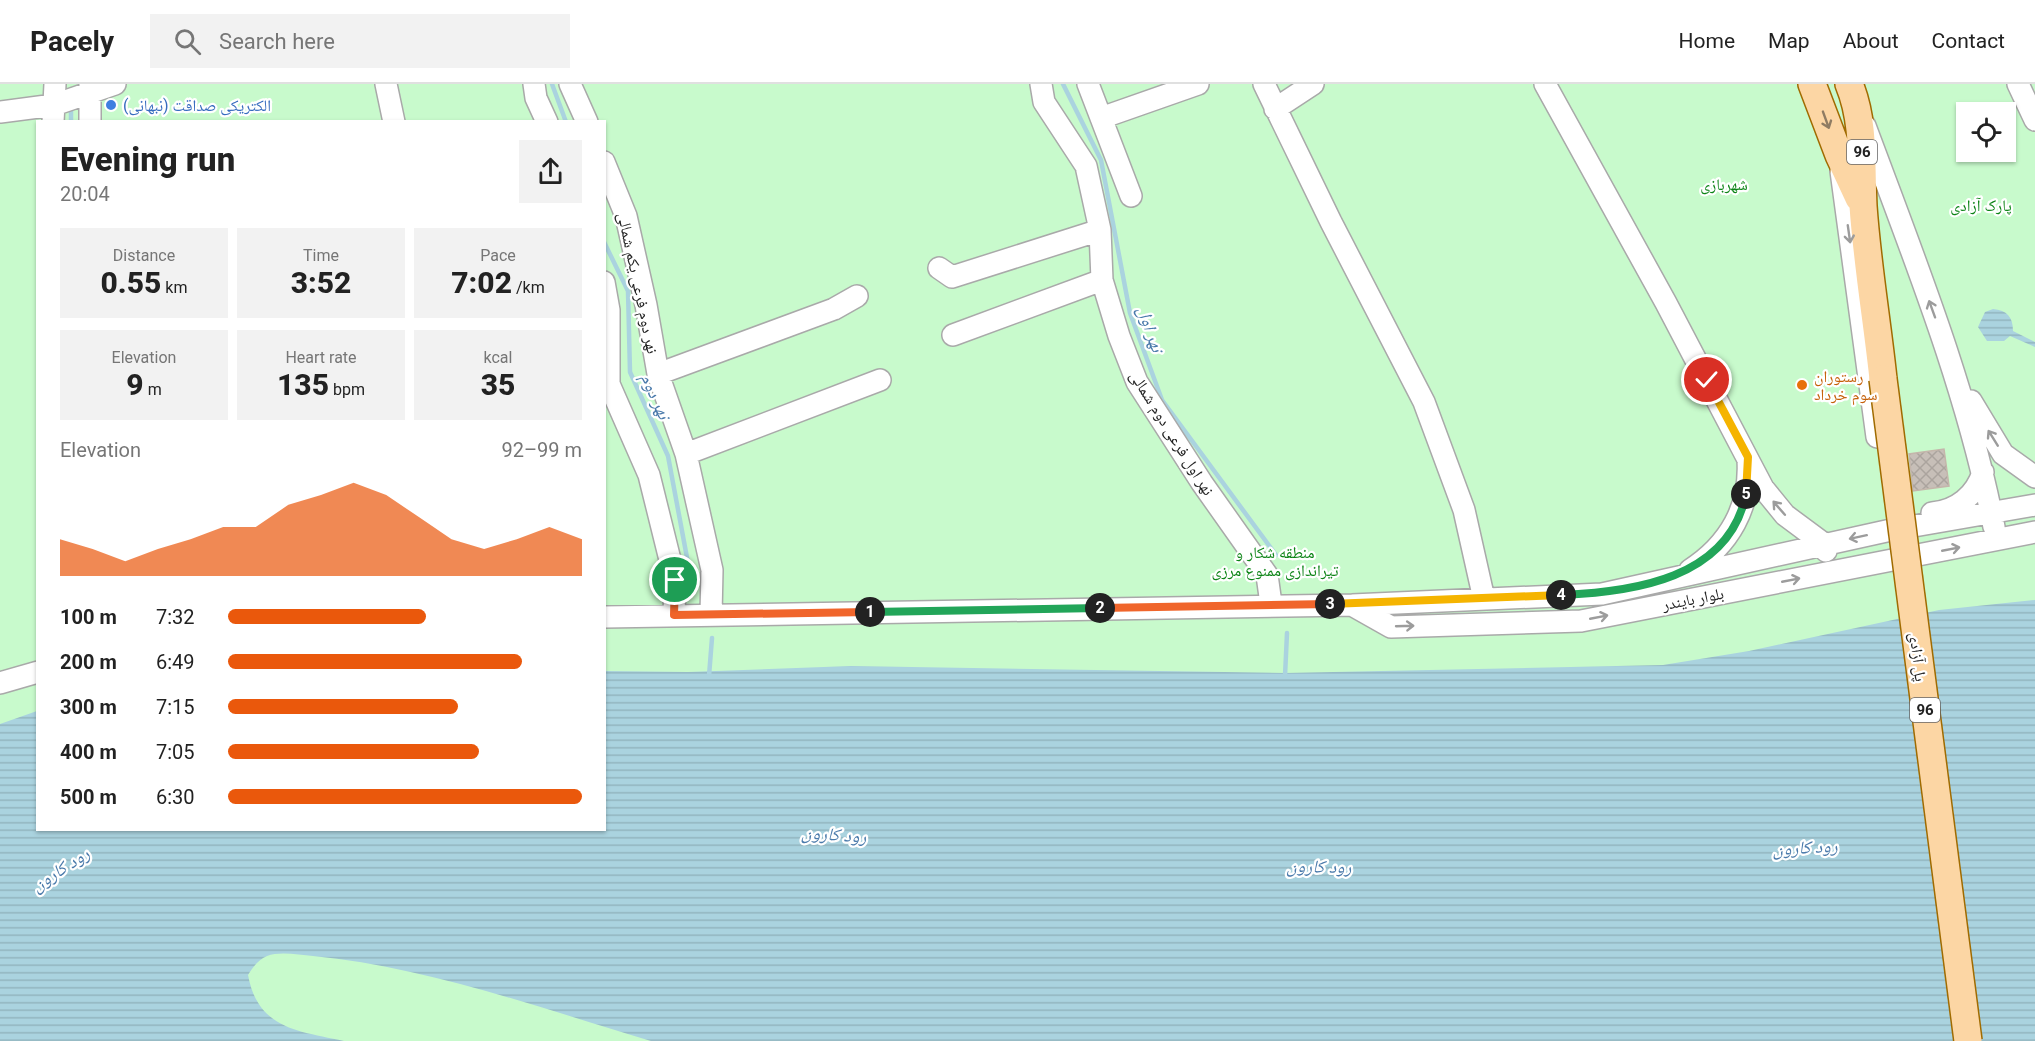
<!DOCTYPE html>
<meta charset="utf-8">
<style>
body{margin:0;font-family:Roboto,"Noto Naskh Arabic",sans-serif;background:#f2f2f2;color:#222;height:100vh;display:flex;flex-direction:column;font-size:22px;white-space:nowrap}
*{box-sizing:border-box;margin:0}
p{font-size:20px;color:#767676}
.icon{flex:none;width:33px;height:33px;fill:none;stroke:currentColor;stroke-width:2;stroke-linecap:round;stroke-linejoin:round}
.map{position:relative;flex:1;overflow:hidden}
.sheet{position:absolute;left:36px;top:36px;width:570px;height:711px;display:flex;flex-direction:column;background:#fff;border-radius:0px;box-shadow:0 2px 4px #0004}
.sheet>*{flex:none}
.tools{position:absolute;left:1956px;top:18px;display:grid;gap:12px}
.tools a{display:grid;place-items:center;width:60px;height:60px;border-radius:0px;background:#fff;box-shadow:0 2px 4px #0004;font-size:30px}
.pin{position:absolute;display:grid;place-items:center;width:51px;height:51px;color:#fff;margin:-26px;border:3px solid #fff;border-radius:50%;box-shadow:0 2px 6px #0007}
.km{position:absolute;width:30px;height:30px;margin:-15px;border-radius:50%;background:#222;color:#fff;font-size:16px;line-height:30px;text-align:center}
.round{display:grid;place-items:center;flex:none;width:63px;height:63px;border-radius:0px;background:#f2f2f2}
.overview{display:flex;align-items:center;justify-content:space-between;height:102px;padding:0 24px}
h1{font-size:33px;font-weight:800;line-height:45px}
.metrics{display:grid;grid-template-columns:repeat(3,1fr);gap:9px;height:102px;padding:6px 24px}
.metrics div{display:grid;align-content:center;border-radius:0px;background:#f2f2f2;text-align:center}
.metrics b{font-size:30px;font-weight:800}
.metrics small{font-size:16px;font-weight:400}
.metrics p{font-size:16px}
.chart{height:168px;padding:12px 24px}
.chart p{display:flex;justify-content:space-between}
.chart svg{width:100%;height:108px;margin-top:6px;fill:#ea580c;opacity:.7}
ul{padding:0 24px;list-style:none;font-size:20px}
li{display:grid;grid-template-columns:96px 72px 1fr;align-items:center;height:45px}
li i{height:15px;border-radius:8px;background:#ea580c}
header{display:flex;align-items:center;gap:36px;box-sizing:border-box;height:84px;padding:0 30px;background:#fff;border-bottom:2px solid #e0e0e0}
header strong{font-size:28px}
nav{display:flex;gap:33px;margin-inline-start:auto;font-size:21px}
.search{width:420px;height:54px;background:#f2f2f2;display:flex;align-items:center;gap:15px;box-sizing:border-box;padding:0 21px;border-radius:0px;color:#767676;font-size:22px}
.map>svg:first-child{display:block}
.park{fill:#c8facc;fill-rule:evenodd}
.water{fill:url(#water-rules)}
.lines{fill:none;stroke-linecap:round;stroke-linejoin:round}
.stream{stroke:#aad3df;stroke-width:4.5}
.building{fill:url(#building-cross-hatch);stroke:#c4b6ab;stroke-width:1.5}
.minor-casing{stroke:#a9a9a9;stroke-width:24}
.major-casing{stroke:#a06b00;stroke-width:30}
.minor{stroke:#fff;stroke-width:21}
.major{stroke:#fcd6a4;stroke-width:27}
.major-bridge-casing{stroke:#a06b00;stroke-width:30;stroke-linecap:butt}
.major-bridge{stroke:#fcd6a4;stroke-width:27}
.oneway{stroke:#8f7c63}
.oneway2{stroke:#9c9c9c}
.split-1-casing{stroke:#fff;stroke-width:12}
.split-2-casing{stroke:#fff;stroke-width:12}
.split-3-casing{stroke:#fff;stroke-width:12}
.split-4-casing{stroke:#fff;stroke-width:12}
.split-5-casing{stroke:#fff;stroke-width:12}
.split-6-casing{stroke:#fff;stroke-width:12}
.split-1{stroke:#f0652b;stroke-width:8}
.split-2{stroke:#22a559;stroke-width:8}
.split-3{stroke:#f0652b;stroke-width:8}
.split-4{stroke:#f5b400;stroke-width:8}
.split-5{stroke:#22a559;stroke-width:8}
.split-6{stroke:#f5b400;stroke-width:8}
.shop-dot{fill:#3f7fe0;stroke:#fff;stroke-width:2}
.food-dot{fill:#e8710a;stroke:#fff;stroke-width:2}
.labels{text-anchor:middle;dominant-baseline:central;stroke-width:4.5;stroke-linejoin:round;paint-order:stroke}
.shield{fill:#fff;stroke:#646464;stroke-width:1.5}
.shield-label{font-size:15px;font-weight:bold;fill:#222}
.shop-label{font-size:16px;fill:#366cbe;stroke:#fff;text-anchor:start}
.park-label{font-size:16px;fill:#0c8416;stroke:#fff}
.street-label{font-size:16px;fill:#222;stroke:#fff}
.food-label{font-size:16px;fill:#c56008;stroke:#fff;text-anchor:start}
.water-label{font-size:18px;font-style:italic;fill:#4a7aab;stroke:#fff}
</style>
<header>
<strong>Pacely</strong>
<div class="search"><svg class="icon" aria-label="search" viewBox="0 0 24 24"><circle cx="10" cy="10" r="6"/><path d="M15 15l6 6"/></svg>Search here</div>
<nav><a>Home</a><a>Map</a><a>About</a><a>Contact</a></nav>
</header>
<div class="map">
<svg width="2035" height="957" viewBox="0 0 2035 957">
<defs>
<pattern id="water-rules" width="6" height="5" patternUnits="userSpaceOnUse" patternTransform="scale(1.5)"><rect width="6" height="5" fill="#aad3df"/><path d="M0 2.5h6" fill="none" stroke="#92b5bf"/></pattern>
<pattern id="building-cross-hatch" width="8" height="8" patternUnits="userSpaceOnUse" patternTransform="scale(1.5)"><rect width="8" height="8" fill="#c7bfb8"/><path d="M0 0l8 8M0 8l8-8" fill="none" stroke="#aba49e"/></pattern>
</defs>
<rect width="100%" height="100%" fill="#f2efe9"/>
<path class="park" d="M 0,0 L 2035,0 L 2035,957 L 0,957 ZM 1966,28 L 2006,28 L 2006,68 L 1966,68 ZM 38,38 L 604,38 L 604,746 L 38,746 Z"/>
<path class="water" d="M 1993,225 C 2007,226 2013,233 2013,247 L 2035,258 L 2035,263 L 2010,252 L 2004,257 L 1987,257 L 1978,243 L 1985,228 Z
M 2035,516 L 2035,957 L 651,957 C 544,925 423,882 313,872 C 299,871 280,867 267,872 C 258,876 253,883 248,891 C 258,945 298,947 344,957 L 0,957 L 0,640 L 37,627 L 38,746 L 604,746 L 605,587 L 688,588 L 851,582 L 1285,589 L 1663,581 L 1749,567 L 1939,526 Z"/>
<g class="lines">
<path class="stream" d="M 552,0 L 566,38
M 1063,0 L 1101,76 L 1130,229 L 1162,316 L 1276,471
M 71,38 L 71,22
M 604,158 L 628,207 L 630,288 L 668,372 L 688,479
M 709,592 L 712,554
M 1285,592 L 1287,549"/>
</g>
<path class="building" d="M 1944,365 L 1949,402 L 1913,407 L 1909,370 Z"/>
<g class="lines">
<defs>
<path id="minor" d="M 90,0 L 90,38
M 386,0 L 394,38
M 534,0 L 536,14 L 547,38
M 570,0 L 587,38
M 1041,0 L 1044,18 L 1086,82 L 1100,146 L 1102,196 L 1119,252 L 1137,298 L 1202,399 L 1267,491 L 1271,520
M 1088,0 L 1131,112
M 1264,0 L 1331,138 L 1424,318 L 1464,426 L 1484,515
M 1545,0 L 1666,219 L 1763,404 L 1785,431 L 1824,460 L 1826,467
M 2018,0 L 2035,36
M 1275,25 L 1313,0
M 0,28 L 54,21 L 115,0
M 1101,34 L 1198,0
M 53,38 L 55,0
M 1865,42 C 1914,174 1967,305 1994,443
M 604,78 L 626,132 L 646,221 L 658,290 L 686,370 L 712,486 L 711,531
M 1841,87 L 1877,353
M 939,184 L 952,193 L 1100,146
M 604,198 L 609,226 L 609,300 L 649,391 L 675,496 L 674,531
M 953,251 L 1102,196
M 658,290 L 834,225 L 857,212
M 1971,317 L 2003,370 L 2035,393
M 686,370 L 880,296
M 1932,429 C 1957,427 1976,411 1983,388
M 1690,486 C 1729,461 1751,423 1748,376
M 1352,521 L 1391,543 L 1581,537 L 2035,448
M 604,533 L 1352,521 L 1602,510 L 1891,446 L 2035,421
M 0,599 L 38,588"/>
<path id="major" d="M 1812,0 L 1839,71 L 1859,114
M 1849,0 C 1865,38 1861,82 1863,122 C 1867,180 1877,238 1883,295"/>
</defs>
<use href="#minor" class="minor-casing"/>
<use href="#major" class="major-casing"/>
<use href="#minor" class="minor"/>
<use href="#major" class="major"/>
<defs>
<path id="major-bridge" d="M 1883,295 L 1968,957"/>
</defs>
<use href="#major-bridge" class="major-bridge-casing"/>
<use href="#major-bridge" class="major-bridge"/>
</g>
<defs><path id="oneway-shaft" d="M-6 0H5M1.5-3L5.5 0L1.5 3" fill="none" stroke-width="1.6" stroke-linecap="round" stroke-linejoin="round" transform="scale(1.5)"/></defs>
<use class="oneway" href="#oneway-shaft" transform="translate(1826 36) rotate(70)"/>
<g class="oneway2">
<use href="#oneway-shaft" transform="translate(1849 150) rotate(82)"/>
<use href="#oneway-shaft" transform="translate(1932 225) rotate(-110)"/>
<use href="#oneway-shaft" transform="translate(1993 354) rotate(-122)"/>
<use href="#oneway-shaft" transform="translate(1779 424) rotate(-131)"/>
<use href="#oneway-shaft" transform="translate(1858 453) rotate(168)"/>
<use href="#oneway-shaft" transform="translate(1951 465) rotate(-11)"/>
<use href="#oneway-shaft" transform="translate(1791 496) rotate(-11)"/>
<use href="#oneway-shaft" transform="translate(1599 533) rotate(-11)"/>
<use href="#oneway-shaft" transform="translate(1405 542) rotate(-2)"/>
</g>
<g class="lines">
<defs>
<path id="split-1" d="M 675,496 L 674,531 L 870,528"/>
<path id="split-2" d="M 870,528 L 1100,524"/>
<path id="split-3" d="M 1100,524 L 1330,520"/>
<path id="split-4" d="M 1330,520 L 1561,511"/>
<path id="split-5" d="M 1561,511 C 1633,508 1729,495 1746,410"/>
<path id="split-6" d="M 1707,296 L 1748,373 L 1746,410"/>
</defs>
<use href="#split-1" class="split-1-casing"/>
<use href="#split-2" class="split-2-casing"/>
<use href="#split-3" class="split-3-casing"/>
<use href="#split-4" class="split-4-casing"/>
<use href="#split-5" class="split-5-casing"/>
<use href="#split-6" class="split-6-casing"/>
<use href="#split-1" class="split-1"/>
<use href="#split-2" class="split-2"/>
<use href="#split-3" class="split-3"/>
<use href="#split-4" class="split-4"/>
<use href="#split-5" class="split-5"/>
<use href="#split-6" class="split-6"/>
</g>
<circle class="shop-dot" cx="111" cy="21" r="6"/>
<circle class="food-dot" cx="1802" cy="301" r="6"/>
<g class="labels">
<g class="shield">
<rect x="1847" y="56" width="30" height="24" rx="4.5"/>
<rect x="1910" y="614" width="30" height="24" rx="4.5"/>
</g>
<g class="shield-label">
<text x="1862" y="68">96</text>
<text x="1925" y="626">96</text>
</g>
<g class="shop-label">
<text x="123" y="21">الکتریکی صداقت (نبهانی)</text>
</g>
<g class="park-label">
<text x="1724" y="100">شهربازی</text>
<text x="1981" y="121">پارک آزادی</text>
<text x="1275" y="468">منطقه شکار و<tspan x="1275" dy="18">تیراندازی ممنوع مرزی</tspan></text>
</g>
<g class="street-label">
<text transform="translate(638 199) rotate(78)">نهر دوم فرعی یکم شمالی</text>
<text transform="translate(1172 349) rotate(58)">نهر اول فرعی دوم شمالی</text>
<text transform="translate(1693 515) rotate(-11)">بلوار بایندر</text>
<text transform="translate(1918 573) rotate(83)">پل آزادی</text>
</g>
<g class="food-label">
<text x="1814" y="292">رستوران<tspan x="1814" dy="18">سوم خرداد</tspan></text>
</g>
<g class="water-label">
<text transform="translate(1151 245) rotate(71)">نهر اول</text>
<text transform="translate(656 312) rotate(66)">نهر دوم</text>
<text transform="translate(834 750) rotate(4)">رود کارون</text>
<text transform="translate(1805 763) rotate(-3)">رود کارون</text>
<text transform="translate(1319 782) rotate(1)">رود کارون</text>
<text transform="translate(60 785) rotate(-33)">رود کارون</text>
</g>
</g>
</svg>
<div class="tools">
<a><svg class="icon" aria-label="locate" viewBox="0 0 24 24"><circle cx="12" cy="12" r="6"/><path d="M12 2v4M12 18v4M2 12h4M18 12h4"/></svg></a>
</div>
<div class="pin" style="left:675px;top:496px;background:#1e9e55"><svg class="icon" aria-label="arrive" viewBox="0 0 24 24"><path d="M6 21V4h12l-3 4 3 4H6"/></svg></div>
<div class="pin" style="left:1707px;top:296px;background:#d93025"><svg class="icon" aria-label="check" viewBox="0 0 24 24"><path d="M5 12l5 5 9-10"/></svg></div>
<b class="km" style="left:870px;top:528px">1</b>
<b class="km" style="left:1100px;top:524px">2</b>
<b class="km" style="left:1330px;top:520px">3</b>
<b class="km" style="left:1561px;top:511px">4</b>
<b class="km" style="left:1746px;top:410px">5</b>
<section class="sheet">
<div class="overview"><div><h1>Evening run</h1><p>20:04</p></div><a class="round"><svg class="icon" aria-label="share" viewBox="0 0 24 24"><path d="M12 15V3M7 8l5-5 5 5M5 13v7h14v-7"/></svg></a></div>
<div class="metrics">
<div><p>Distance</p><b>0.55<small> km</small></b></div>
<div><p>Time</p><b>3:52</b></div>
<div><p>Pace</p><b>7:02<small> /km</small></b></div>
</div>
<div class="metrics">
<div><p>Elevation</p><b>9<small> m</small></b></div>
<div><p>Heart rate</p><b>135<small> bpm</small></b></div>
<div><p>kcal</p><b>35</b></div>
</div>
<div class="chart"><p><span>Elevation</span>92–99 m</p>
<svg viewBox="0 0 160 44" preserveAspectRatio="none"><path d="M0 44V29L10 33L20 38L30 33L40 29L50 24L60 24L70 15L80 11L90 6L100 11L110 20L120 29L130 33L140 29L150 24L160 29V44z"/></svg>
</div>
<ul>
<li><b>100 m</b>7:32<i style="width:56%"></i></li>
<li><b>200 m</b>6:49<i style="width:83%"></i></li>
<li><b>300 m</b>7:15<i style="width:65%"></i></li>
<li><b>400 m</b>7:05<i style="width:71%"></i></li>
<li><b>500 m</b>6:30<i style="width:100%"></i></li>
</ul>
</section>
</div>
